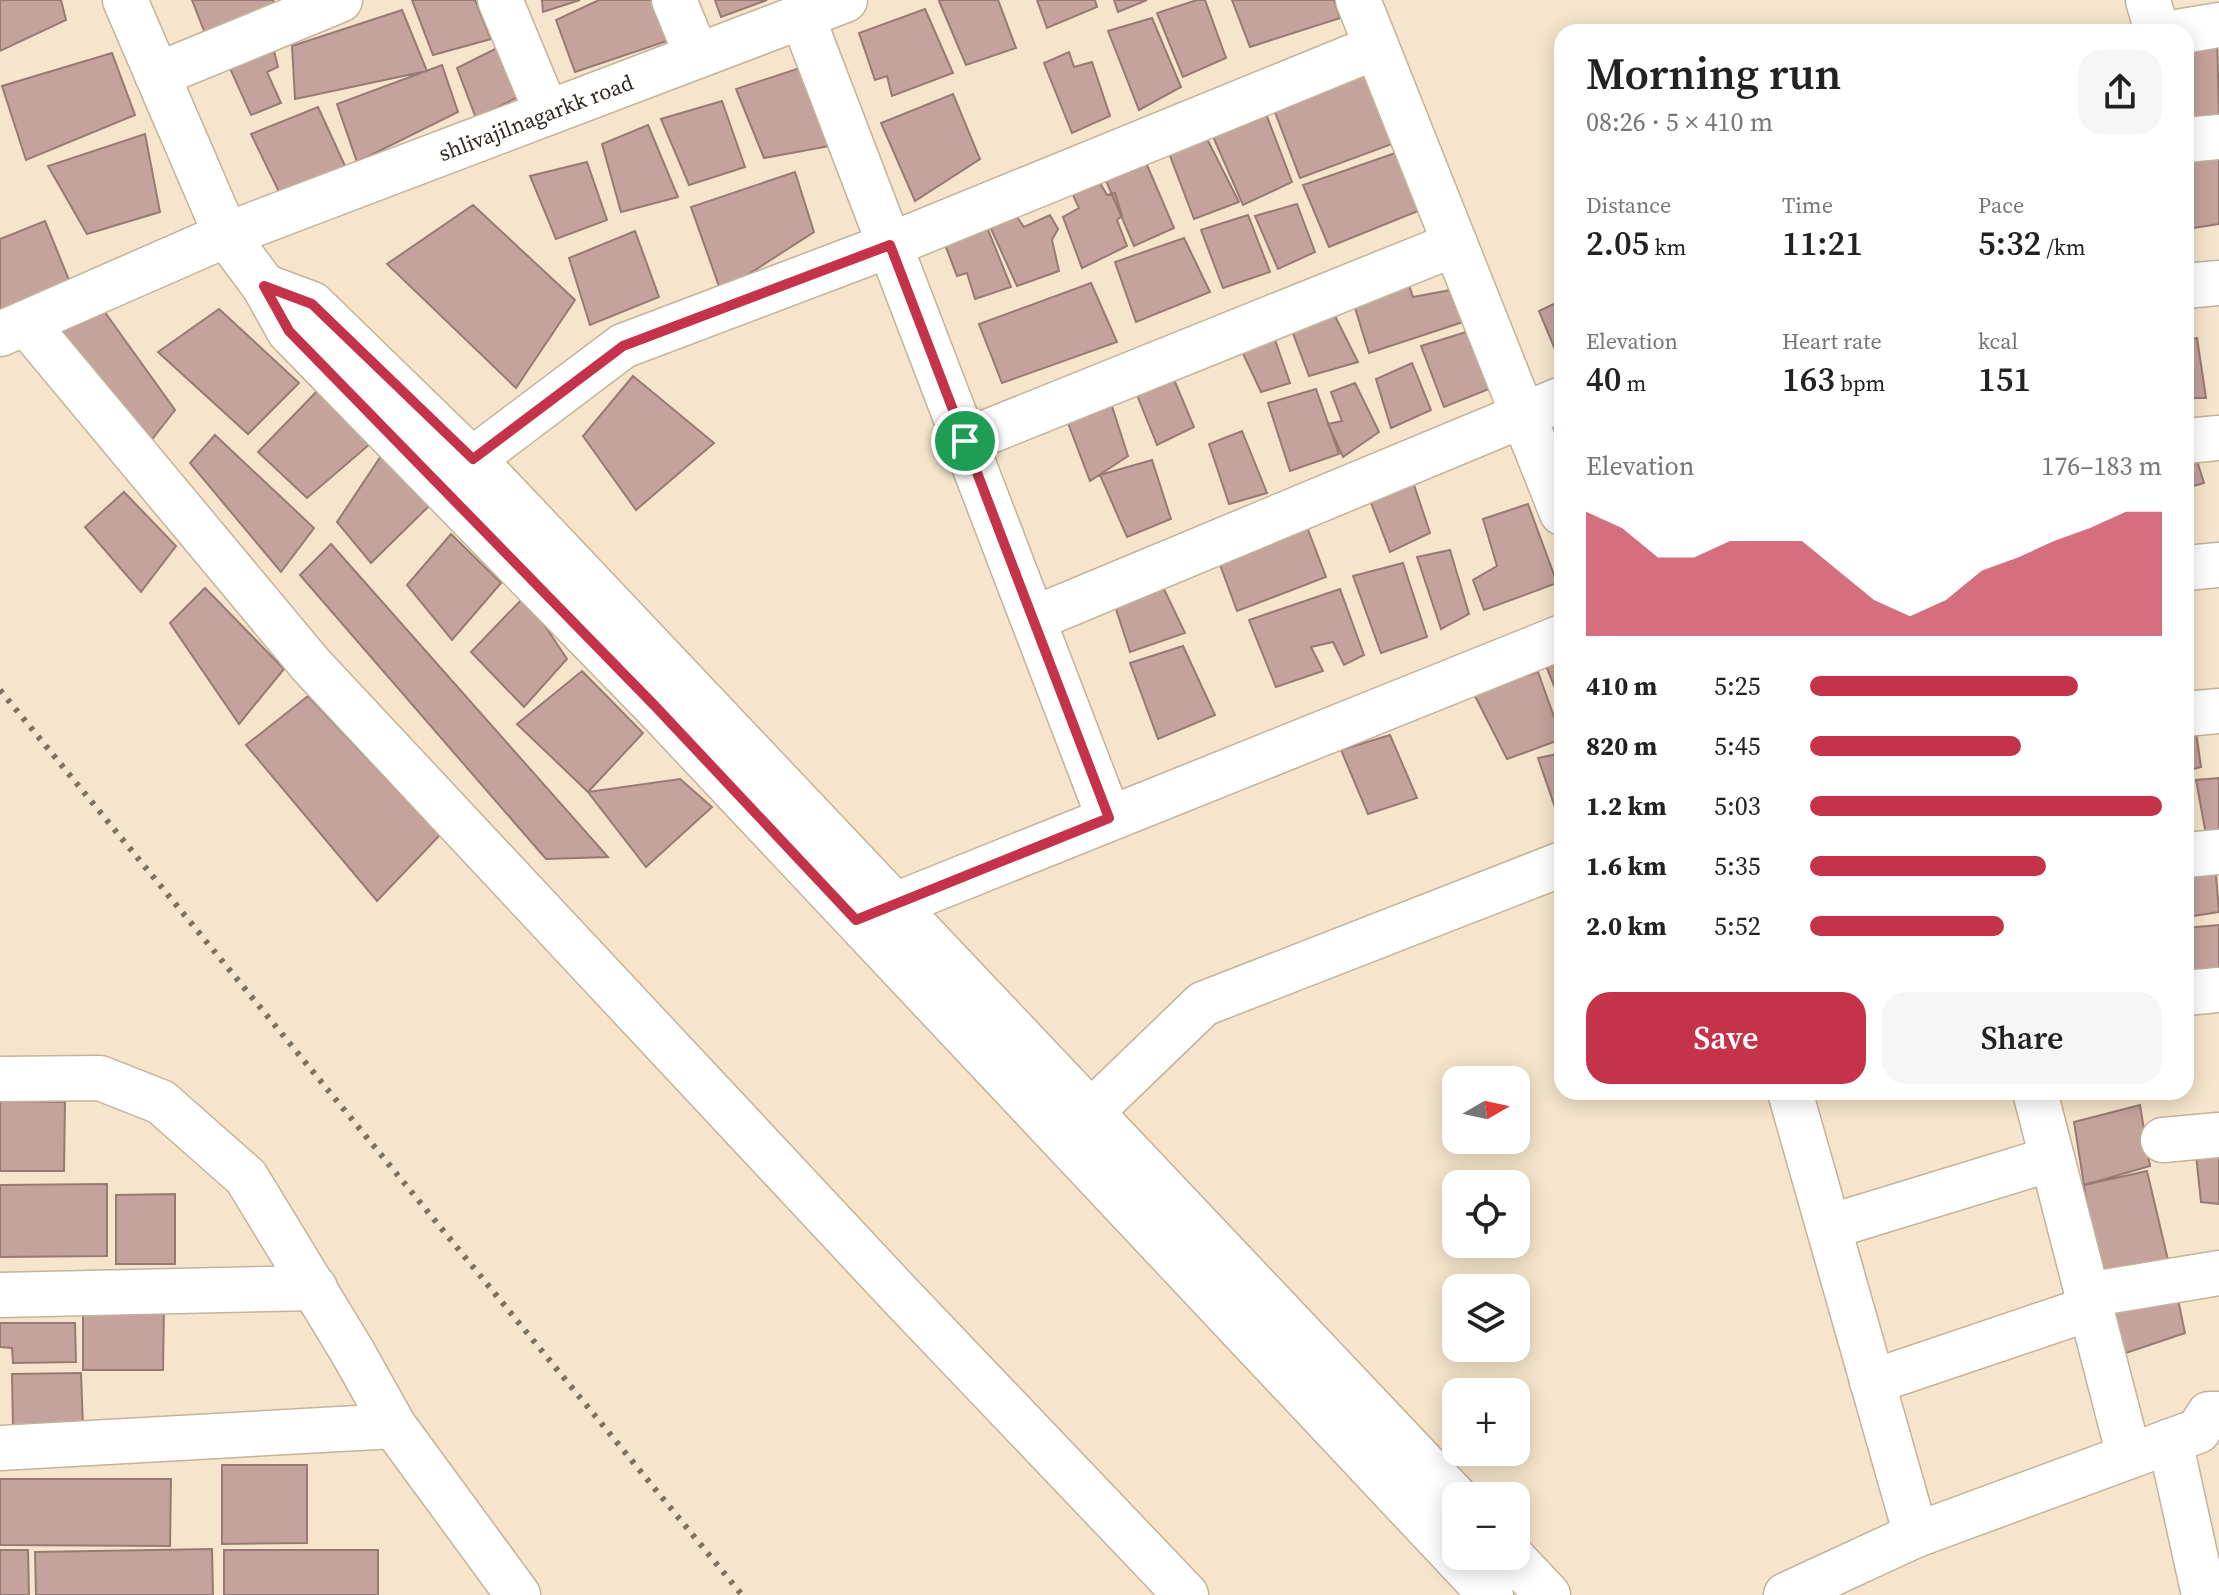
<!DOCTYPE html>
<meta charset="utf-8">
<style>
body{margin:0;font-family:"Source Serif 4",serif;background:#f6f6f6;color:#222;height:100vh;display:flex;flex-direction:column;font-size:30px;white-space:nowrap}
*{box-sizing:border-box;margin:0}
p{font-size:26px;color:#767676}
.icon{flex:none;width:44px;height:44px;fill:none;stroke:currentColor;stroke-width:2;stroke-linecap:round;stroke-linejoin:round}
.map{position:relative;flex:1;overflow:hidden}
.side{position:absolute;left:1554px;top:24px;width:640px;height:1076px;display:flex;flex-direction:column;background:#fff;border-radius:24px;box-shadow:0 4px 20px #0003}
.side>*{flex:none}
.needle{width:52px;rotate:81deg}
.buttons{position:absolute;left:1442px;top:1066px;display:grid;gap:16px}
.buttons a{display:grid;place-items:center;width:88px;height:88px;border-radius:16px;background:#fff;box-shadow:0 4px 20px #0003;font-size:40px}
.pin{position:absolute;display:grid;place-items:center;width:68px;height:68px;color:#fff;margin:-34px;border:4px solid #fff;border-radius:50%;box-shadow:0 2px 8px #0007}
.round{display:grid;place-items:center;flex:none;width:84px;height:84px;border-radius:24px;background:#f6f6f6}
.summary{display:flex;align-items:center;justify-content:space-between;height:136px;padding:0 32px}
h1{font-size:44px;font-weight:600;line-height:60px}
.stats{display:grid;grid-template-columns:repeat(3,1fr);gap:12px;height:136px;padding:8px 32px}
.stats div{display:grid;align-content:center}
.stats b{font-size:34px;font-weight:600}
.stats small{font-size:22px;font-weight:400}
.stats p{font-size:22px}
.chart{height:224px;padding:16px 32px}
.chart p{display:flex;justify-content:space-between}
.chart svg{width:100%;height:144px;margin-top:8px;fill:#c4334a;opacity:.7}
.cta{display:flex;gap:16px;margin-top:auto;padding:16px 32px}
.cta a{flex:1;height:92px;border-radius:24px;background:#c4334a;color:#fff;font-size:32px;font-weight:600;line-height:92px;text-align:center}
.cta a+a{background:#f6f6f6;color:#222}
ul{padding:0 32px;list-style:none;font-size:26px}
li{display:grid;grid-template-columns:128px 96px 1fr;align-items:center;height:60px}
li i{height:20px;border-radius:10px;background:#c4334a}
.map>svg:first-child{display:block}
.building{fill:#c4a39c;stroke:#987a74;stroke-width:2}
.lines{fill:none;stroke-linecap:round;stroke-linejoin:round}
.minor-casing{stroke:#c3b39b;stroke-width:47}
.minor{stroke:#fff;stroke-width:44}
.rail{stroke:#7b7162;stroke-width:6;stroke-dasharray:4 8;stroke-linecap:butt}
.route-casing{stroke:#fff;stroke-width:16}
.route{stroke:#c4334a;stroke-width:10}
.labels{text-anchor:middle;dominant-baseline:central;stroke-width:6;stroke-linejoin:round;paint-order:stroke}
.street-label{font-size:22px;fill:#302a21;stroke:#fef4e4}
</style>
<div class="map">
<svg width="2219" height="1595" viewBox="0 0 2219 1595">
<rect width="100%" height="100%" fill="#f6e5cc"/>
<path class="building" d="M 0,0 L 61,0 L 66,20 L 0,51 Z
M 192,0 L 273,0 L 277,8 L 206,36 Z
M 412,0 L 475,0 L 491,39 L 433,55 Z
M 542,0 L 580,0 L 543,12 Z
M 599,0 L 661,0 L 676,38 L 575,72 L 556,20 Z
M 715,0 L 767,0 L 721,17 Z
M 942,0 L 998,0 L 1016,48 L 966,65 L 939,1 Z
M 1037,0 L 1095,0 L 1097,7 L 1047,28 Z
M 1114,0 L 1147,0 L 1118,12 Z
M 1197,0 L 1205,0 L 1226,58 L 1183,77 L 1157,13 Z
M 1232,0 L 1334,0 L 1340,18 L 1250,47 Z
M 925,9 L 953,73 L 892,96 L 887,76 L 875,80 L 859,33 Z
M 402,10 L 427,71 L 295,99 L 292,46 Z
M 1152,18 L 1181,87 L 1139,110 L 1108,31 Z
M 2217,35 L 2219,116 L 2186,119 L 2186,37 Z
M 273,47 L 278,67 L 267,72 L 281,103 L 251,115 L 224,55 Z
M 499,47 L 524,94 L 476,118 L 457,68 Z
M 1069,52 L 1074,67 L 1092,62 L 1110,116 L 1072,133 L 1044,63 Z
M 112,53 L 135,115 L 26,160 L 2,86 Z
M 1362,64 L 1392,144 L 1300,178 L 1270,99 Z
M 442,65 L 458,112 L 357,162 L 337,104 Z
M 806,66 L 835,145 L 764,158 L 736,89 Z
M 953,94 L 980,159 L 915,201 L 881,123 Z
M 722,101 L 745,167 L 689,185 L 661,119 Z
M 1263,106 L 1292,182 L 1243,205 L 1208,125 Z
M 318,107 L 346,168 L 282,198 L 251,134 Z
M 648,125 L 678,197 L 621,212 L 602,144 Z
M 1203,131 L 1239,202 L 1194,219 L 1164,140 Z
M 145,134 L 160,212 L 87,234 L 48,166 Z
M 2219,142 L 2219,224 L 2186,229 L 2186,144 Z
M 1401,151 L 1428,207 L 1329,247 L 1303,185 Z
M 1144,158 L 1174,228 L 1134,246 L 1101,169 Z
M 587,162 L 607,220 L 556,239 L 530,176 Z
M 795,172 L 814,232 L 721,292 L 691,207 Z
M 1096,176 L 1107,195 L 1115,193 L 1122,216 L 1117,220 L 1127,246 L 1082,268 L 1063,217 L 1079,208 L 1069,186 Z
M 1297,204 L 1315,252 L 1278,269 L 1255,216 Z
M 473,205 L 575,300 L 516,388 L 387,264 Z
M 1002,213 L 1017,217 L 1024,227 L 1050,215 L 1058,229 L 1052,240 L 1059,271 L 1017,286 L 987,220 Z
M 1248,215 L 1270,272 L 1223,288 L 1201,230 Z
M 45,221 L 69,280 L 0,312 L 0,239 Z
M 987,227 L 1011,287 L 975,299 L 967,273 L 957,276 L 944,242 Z
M 635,231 L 659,297 L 590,325 L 569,258 Z
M 1184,238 L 1210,292 L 1136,322 L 1115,262 Z
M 1405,273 L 1413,297 L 1456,289 L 1463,322 L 1369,353 L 1351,295 Z
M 1091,283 L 1117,342 L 1002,383 L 979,324 Z
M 1562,300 L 1562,349 L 1556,352 L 1539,311 Z
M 1330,306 L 1358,362 L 1309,376 L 1288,320 Z
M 219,309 L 299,383 L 248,434 L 158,352 Z
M 104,311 L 175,410 L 150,442 L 57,332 Z
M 1476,329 L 1499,385 L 1444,407 L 1421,346 Z
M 1273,334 L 1290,383 L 1261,392 L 1239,345 Z
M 2197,338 L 2206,398 L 2186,398 L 2186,339 Z
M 1412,363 L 1431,410 L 1391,428 L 1376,379 Z
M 1170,370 L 1194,427 L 1157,445 L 1131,380 Z
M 633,376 L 714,443 L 636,510 L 583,436 Z
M 1355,383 L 1379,432 L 1343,457 L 1328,424 L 1342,421 L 1331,392 Z
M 321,387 L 370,444 L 307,498 L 258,452 Z
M 1316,389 L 1339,454 L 1290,471 L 1268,403 Z
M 1109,397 L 1128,456 L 1090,481 L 1063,410 Z
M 2186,426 L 2204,483 L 2186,488 Z
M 1242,431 L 1267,493 L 1229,504 L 1209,444 Z
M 215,435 L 314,528 L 281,572 L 190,463 Z
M 385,450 L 431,504 L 371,563 L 337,522 Z
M 1152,460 L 1171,519 L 1127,537 L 1100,475 Z
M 1413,482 L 1430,533 L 1390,552 L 1368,495 Z
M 124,492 L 176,546 L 141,592 L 85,527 Z
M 1528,504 L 1557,583 L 1484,610 L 1473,580 L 1497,566 L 1483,519 Z
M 1307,527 L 1326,577 L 1237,611 L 1215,551 Z
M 451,534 L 501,583 L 452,640 L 407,585 Z
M 331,544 L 608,857 L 546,859 L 300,575 Z
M 1450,550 L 1469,614 L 1441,629 L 1417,557 Z
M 1403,563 L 1427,637 L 1381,653 L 1353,576 Z
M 1161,583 L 1185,633 L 1130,652 L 1111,594 Z
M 205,588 L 284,669 L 239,724 L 170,623 Z
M 1340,589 L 1364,655 L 1344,665 L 1333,642 L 1311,647 L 1323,671 L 1276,687 L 1249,620 Z
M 525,596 L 567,659 L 524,707 L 471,652 Z
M 1183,646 L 1215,715 L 1158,739 L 1130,663 Z
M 1562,661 L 1562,705 L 1546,666 Z
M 582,671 L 643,733 L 588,792 L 517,724 Z
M 1538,672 L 1562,739 L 1507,759 L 1473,692 Z
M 308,696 L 440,835 L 377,901 L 246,745 Z
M 2186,725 L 2195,725 L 2201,767 L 2186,771 Z
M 1390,735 L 1417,798 L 1368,814 L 1341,750 Z
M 1562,753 L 1562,818 L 1559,819 L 1538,758 Z
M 2219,778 L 2219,838 L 2207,840 L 2196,780 Z
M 680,779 L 712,807 L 646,867 L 588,792 Z
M 2215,863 L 2219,912 L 2186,917 L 2186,866 Z
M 2219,925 L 2219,977 L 2186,980 L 2186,928 Z
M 0,1101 L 65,1102 L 64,1171 L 0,1171 Z
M 2140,1105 L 2150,1166 L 2084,1185 L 2074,1122 Z
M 2219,1144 L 2219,1204 L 2201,1202 L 2195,1145 Z
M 2147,1171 L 2171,1273 L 2099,1286 L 2084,1185 Z
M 107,1184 L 107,1256 L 0,1257 L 0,1185 Z
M 175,1194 L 175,1264 L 116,1264 L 116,1195 Z
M 2175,1285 L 2185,1333 L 2123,1354 L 2112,1299 Z
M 83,1305 L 164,1306 L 163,1370 L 83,1370 Z
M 0,1323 L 75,1323 L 76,1362 L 13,1363 L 12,1348 L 0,1347 Z
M 81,1373 L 83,1427 L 13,1428 L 12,1374 Z
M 222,1465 L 307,1465 L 307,1543 L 222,1544 Z
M 0,1479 L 171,1479 L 170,1546 L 0,1545 Z
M 212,1549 L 213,1595 L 36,1595 L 35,1552 Z
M 0,1550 L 28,1550 L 29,1595 L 0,1595 Z
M 224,1550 L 378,1550 L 378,1595 L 224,1595 Z"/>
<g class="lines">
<defs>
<g id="minor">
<path d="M 125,0 L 226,235 L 264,286 L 289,331 L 655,706 L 1491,1595"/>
<path d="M 500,0 L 547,113"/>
<path d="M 674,0 L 697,56"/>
<path d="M 1358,0 L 1562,513"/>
<path d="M 2148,0 L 2157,32"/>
<path d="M 802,16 L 1109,818"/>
<path d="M 2177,32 L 2219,25"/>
<path d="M 157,75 L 340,0"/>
<path d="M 2186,140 L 2219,137"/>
<path d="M 264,286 L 312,304 L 494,481 L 1456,1498"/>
<path d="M 2186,286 L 2219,283"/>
<path d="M 26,323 L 311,665 L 900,1295 L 1186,1595"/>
<path id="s1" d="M 0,334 L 226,235 L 845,0"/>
<path d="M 965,441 L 1455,244"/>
<path d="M 2186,441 L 2219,438"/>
<path d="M 473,459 L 623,346 L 890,245 L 1376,47"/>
<path d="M 2186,568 L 2219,565"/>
<path d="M 1033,619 L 1562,399"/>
<path d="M 2186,714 L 2219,711"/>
<path d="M 2186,855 L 2219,852"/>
<path d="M 870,915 L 1562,637"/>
<path d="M 2186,993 L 2219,990"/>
<path d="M 0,1079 L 100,1078 L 161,1102 L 246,1177 L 352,1351 L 394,1426 L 518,1595"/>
<path d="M 1790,1092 L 1916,1535"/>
<path d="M 2035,1092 L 2129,1456"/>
<path d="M 1091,1112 L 1203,1004 L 1562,864"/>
<path d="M 2163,1140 L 2219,1135"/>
<path d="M 1829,1227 L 2051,1159"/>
<path d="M 0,1295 L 315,1288"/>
<path d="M 2087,1295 L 2219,1273"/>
<path d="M 1872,1382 L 2091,1308"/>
<path d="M 2170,1441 L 2204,1595"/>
<path d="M 0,1448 L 394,1426"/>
<path d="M 1511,1556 L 1548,1595"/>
<path d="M 1786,1595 L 1916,1535 L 2198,1431 L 2209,1414 L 2219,1414"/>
</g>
</defs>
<use href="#minor" class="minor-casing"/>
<use href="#minor" class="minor"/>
<path class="rail" d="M 0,690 L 742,1595"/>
</g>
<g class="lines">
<defs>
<path id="route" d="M 890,245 L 1109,818 L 856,920 L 655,706 L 289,331 L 264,286 L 312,304 L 473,459 L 623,346 Z"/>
</defs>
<use href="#route" class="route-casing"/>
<use href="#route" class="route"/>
</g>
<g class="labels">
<g class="street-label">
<text stroke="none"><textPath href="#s1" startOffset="578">shlivajilnagarkk road</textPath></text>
</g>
</g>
</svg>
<div class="buttons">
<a><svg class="needle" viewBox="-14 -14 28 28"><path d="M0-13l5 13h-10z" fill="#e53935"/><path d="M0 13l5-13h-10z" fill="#767676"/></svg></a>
<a><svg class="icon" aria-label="locate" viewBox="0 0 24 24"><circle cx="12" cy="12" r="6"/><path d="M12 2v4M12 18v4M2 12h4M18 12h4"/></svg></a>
<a><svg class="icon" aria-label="layers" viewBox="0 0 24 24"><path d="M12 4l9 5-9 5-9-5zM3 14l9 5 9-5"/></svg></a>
<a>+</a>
<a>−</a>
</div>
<div class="pin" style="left:965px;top:441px;background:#1e9e55"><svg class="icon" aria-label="arrive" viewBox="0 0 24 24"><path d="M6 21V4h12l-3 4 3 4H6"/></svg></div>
<section class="side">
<div class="summary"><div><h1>Morning run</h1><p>08:26 · 5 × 410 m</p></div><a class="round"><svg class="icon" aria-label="share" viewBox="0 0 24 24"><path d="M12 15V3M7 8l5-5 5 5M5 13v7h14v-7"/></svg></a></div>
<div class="stats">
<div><p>Distance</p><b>2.05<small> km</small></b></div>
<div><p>Time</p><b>11:21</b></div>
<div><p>Pace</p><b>5:32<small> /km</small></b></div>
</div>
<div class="stats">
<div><p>Elevation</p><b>40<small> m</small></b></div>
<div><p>Heart rate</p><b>163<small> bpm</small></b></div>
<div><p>kcal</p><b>151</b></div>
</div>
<div class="chart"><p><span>Elevation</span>176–183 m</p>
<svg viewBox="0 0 160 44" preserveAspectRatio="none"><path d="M0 44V6L10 11L20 20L30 20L40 15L50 15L60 15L70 24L80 33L90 38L100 33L110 24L120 20L130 15L140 11L150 6L160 6V44z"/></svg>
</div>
<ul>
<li><b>410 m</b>5:25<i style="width:76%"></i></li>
<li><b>820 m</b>5:45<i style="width:60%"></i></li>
<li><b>1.2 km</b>5:03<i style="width:100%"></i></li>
<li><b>1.6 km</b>5:35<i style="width:67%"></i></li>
<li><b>2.0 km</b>5:52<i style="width:55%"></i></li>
</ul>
<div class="cta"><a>Save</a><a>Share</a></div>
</section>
</div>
